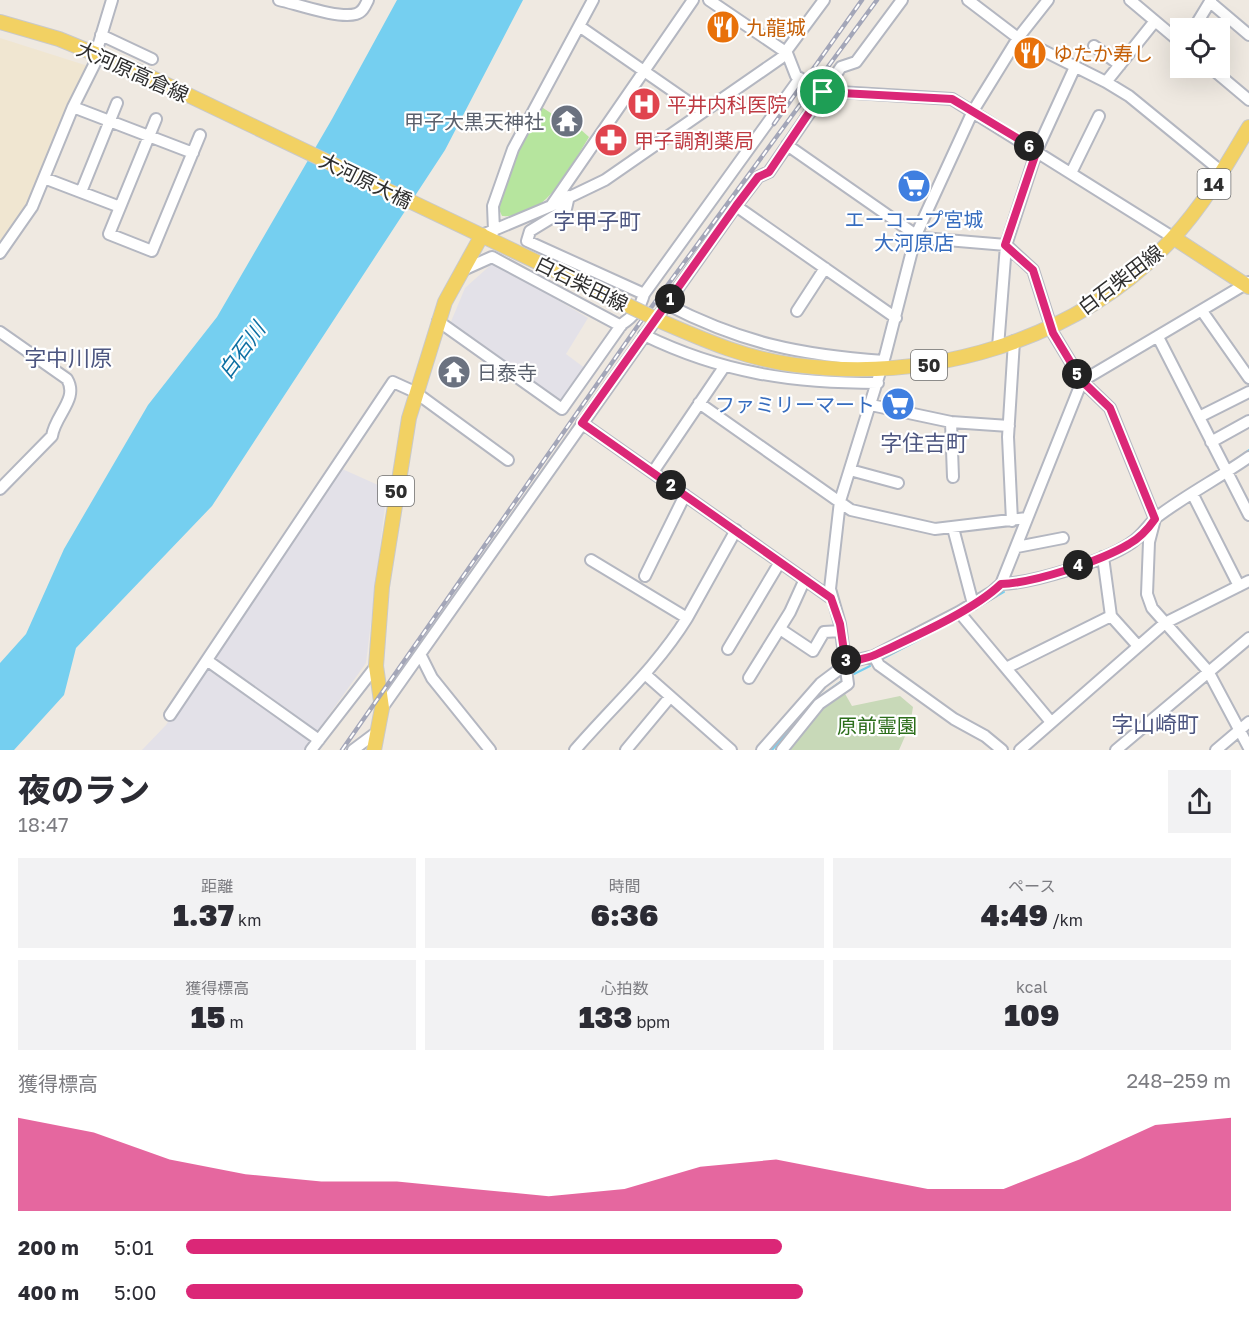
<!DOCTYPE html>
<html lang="ja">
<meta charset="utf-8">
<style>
body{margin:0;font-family:"Golos Text","Noto Sans JP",sans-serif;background:#f2f2f3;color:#2b2b33;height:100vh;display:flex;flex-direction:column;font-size:22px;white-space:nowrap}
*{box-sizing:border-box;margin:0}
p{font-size:20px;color:#7c7c81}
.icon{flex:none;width:33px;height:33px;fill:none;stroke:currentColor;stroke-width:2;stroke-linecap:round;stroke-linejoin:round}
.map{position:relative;height:750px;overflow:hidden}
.drawer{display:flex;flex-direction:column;background:#fff;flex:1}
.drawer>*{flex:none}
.controls{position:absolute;left:1170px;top:18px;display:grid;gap:12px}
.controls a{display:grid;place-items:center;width:60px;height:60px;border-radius:0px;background:#fff;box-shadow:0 6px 24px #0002;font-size:30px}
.pin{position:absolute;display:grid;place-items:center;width:51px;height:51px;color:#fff;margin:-26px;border:3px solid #fff;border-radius:50%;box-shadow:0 2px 6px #0007}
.km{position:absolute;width:30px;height:30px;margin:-15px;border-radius:50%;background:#222;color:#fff;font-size:16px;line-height:30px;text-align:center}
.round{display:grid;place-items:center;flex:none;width:63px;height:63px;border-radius:0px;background:#f2f2f3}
.head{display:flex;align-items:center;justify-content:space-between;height:102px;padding:0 18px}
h1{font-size:33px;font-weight:800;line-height:45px}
.metrics{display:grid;grid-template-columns:repeat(3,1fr);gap:9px;height:102px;padding:6px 18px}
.metrics div{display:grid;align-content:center;border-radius:0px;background:#f2f2f3;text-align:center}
.metrics b{font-size:30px;font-weight:800}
.metrics small{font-size:16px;font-weight:400}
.metrics p{font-size:16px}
.chart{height:168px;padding:12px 18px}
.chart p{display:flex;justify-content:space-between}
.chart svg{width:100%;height:108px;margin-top:6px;fill:#db2777;opacity:.7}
ul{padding:0 18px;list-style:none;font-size:20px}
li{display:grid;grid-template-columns:96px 72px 1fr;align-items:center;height:45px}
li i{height:15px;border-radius:8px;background:#db2777}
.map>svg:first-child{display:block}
.industrial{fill:#e3e1e8}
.education{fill:#f0e6d1}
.green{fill:#b6e59e}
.cemetery{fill:#c8d9b8}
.water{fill:#75cff0}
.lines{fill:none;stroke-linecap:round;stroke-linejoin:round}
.stream{stroke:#75cff0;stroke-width:2}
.minor-casing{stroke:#b4b7c1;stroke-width:14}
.major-casing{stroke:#c9c9c9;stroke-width:16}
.minor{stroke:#fff;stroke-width:10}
.major{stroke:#f2d163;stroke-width:14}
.rail-casing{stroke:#a3a6b8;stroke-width:4.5}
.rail{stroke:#fff;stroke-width:2;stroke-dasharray:7;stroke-linecap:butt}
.major-bridge-casing{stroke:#c9c9c9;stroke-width:16;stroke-linecap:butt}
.major-bridge{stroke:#f2d163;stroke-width:14}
.route-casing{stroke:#fff;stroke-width:12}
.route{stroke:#db2777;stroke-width:8}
.labels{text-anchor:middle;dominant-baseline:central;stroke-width:4.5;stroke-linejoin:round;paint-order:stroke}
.shield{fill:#fff;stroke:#6d6d6d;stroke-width:1.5}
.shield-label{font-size:18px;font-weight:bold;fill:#2e2e2e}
.food-label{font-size:20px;fill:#c56008;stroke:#fff;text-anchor:start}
.street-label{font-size:20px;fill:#2e2e2e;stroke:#fff}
.health-label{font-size:20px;fill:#be3a42;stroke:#fff;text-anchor:start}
.worship-label{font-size:20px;fill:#5b616d;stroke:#fff;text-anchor:end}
.shop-label{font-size:20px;fill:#366cbe;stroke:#fff}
.park-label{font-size:20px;fill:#2c6e1b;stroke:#fff}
.water-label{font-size:21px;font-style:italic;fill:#0d6fa3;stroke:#fff}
.quarter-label{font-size:22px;fill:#4d5680;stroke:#fff}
</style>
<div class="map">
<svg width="1249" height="750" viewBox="0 0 1249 750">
<rect width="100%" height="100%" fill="#efe9e1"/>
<path class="industrial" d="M 494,262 L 588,318 L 566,354 L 586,369 L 565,399 L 559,401 L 450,324 L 465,288 Z
M 340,468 L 387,489 L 366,663 L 304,750 L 142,750 L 166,725 Z"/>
<path class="education" d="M 0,38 L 88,66 L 29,202 L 0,244 Z"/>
<path class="green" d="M 540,106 L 563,121 L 568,130 L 580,129 L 589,137 C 569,169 547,219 502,216 L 497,205 L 516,150 Z"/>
<path class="cemetery" d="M 844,692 L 852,706 L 900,696 L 913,707 L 910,725 L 899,750 L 785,750 L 826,703 Z"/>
<path class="water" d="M 397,0 L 523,0 L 445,150 L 212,506 L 76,648 L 64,695 L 14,750 L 0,750 L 0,663 L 26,634 L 64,549 L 148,405 L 217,317 L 332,119 Z"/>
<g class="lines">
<path class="stream" d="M 1228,465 L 1249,450
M 968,613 L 1004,592
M 882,659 L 957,620
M 854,674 L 870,666
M 772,750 L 818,698 L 843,680"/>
<defs>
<path id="minor" d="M 279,0 C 297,4 338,19 356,14 C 363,12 365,6 368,0
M 709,0 L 787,53 L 796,76 L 823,91 L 952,99 L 1174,238
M 968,0 L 1018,38 L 1106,82 L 1129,96 L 1222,172
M 1130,0 L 1180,42
M 1210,2 L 1249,35
M 579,26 L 703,112
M 1194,28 L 1211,0
M 101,35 L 152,59
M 1094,46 L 1120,65
M 1211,68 L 1249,100
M 1106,82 L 1155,21
M 73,107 L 193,153
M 156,119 L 109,234 L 152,251 L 200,135
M 787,145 L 916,235 L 923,238 L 1006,245 L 1033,270 L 1053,333 L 1082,381 L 1110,408 L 1155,519 L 1149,542 L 1147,594 L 1152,608 L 1208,671 L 1249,748
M 1071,173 L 1099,116
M 44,178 L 120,207
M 81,192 L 117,103
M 569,196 L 566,209 L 530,231 L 527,241 L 644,294
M 551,206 L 605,180 L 781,58 L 824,0
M 736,206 L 896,318
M 494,231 L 493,206 L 513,149 L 593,0
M 482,235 L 551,206 L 693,0
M 0,253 L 32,207 L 73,107 L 95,63 L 96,53 L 112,0
M 463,270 L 492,257 L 621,326
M 666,304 C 742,343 799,355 884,361
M 797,311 L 825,268
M 1202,311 L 1249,378
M 438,321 L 562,409 L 622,324 C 633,317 641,306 644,294 L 800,78
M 0,332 L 67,379 C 79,399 55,415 52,436 L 0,489
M 644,335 C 722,373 792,383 878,383
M 1158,337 L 1249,515
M 998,347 L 1006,245 L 1037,150 L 1075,67
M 699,403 L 851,510 L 935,529 L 1027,518
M 871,405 L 951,422 L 1009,426
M 1199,417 L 1249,392
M 951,422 L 953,477
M 582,423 L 831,598
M 1211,442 L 1249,421
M 850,470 L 898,483
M 653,472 L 724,367
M 1193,495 L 1239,586
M 1012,521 L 1008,437 L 1014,341
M 953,528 L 973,604
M 1017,547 L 1063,538
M 1103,557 L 1111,616 L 1138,646
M 645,576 L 685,495
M 1001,584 C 1033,583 1105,561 1131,543 C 1142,536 1148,525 1157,517 C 1186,495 1219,478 1249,457
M 959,612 L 1051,722
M 687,618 L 736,530
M 780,629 L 813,651 L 824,632 L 841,631
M 728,649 L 780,562
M 420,654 L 432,678 L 490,750
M 874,656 L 879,665 L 954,719 L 985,736 L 1002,750
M 208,661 L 319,740
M 1006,668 L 1111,616
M 646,675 L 731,750
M 749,678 L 790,612 L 805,579
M 382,708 L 736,206 L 758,177 L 769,172 L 841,67 L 856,62 L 902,0
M 170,715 L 393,382 L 415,392 L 508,460
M 311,750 L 376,666
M 353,750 L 377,732
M 575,750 C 613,706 656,668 687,618 L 591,560
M 626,750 L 670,697
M 762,750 L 821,683 L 849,662 L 874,656 L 959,612 L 992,592 L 1001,584 L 1082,381 L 1249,282
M 782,750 L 819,704 L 848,684 L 840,624 L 830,589 L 840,501 L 885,356 L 916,235 L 973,111 L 1018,38 L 1048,0
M 1020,750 L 1165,623 L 1249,581
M 1116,750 L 1249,638
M 1216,750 L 1249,722"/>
<path id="major" d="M 0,22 L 59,39 L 140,72 L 627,305
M 1174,238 L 1249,287
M 658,320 C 702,339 746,359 795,365 C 930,383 1078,341 1172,239 C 1203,206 1226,166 1249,127
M 374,750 L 382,708 L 376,666 L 382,587 L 409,418 L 445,302 L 482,235"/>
</defs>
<use href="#minor" class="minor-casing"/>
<use href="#major" class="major-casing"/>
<use href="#minor" class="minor"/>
<use href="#major" class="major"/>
<defs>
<path id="rail" d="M 774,124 L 862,0
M 342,750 L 639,324 L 877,0"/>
</defs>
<use href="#rail" class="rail-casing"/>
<use href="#rail" class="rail"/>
<defs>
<path id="major-bridge" d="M 627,305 L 658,320"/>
</defs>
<use href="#major-bridge" class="major-bridge-casing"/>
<use href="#major-bridge" class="major-bridge"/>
</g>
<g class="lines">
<defs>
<path id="route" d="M 823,92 L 952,99 L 1037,150 L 1005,245 L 1033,270 L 1053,333 L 1082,381 L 1110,408 L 1155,519 C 1148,529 1140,538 1129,544 C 1101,561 1034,583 1001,584 C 973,611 913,637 877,654 C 867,659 855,659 846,665 L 840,624 L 831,598 L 582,423 L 736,206 L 758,177 L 769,172 Z"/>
</defs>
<use href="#route" class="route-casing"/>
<use href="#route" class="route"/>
</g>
<defs>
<symbol id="restaurant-disc" viewBox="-11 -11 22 22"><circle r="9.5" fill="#e8710a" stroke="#fff"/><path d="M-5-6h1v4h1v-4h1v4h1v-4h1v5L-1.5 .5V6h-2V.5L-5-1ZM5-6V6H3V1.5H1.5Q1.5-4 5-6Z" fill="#fff"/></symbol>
<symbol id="hospital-disc" viewBox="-11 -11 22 22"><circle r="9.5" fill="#e0444e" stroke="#fff"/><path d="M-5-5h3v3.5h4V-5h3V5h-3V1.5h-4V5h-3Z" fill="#fff"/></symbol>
<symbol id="temple-disc" viewBox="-11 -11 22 22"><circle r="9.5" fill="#6b7280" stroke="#fff"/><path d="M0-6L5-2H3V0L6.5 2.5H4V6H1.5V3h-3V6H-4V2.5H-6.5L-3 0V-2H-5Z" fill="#fff"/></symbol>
<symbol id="pharmacy-disc" viewBox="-11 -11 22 22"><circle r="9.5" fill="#e0444e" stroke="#fff"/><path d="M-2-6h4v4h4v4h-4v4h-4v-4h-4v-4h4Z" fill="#fff"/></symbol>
<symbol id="supermarket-disc" viewBox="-11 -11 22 22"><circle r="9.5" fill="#3f7fe0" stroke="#fff"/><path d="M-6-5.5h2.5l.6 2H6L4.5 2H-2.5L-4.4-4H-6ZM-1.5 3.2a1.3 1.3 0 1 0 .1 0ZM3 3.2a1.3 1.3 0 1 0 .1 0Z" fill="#fff"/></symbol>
</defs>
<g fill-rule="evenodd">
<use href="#restaurant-disc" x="704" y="8" width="38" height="38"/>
<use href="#restaurant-disc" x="1011" y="34" width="38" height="38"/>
<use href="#hospital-disc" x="625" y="85" width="38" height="38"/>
<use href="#temple-disc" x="548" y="102" width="38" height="38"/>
<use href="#pharmacy-disc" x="592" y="121" width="38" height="38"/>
<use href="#supermarket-disc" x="895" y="167" width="38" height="38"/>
<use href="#temple-disc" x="435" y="353" width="38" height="38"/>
<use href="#supermarket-disc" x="879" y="385" width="38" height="38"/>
</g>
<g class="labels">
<g class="shield">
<rect x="1197.5" y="169" width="33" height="30" rx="4.5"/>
<rect x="911" y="350" width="36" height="30" rx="4.5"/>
<rect x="378" y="476" width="36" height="30" rx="4.5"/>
</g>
<g class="shield-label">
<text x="1214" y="184">14</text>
<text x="929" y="365">50</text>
<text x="396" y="491">50</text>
</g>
<g class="food-label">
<text x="746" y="27">九龍城</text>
<text x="1053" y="53">ゆたか寿し</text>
</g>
<g class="street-label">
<text transform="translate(133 71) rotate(24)">大河原高倉線</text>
<text transform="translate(366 180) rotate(26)">大河原大橋</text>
<text transform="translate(1120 279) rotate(-37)">白石柴田線</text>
<text transform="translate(582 283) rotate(26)">白石柴田線</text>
</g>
<g class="health-label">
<text x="667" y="104">平井内科医院</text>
<text x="634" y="140">甲子調剤薬局</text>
</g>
<g class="worship-label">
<text x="544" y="121">甲子大黒天神社</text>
<text x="477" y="372" text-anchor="start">日泰寺</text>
</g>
<g class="shop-label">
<text x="914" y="219">エーコープ宮城<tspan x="914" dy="23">大河原店</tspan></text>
<text x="875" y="404" text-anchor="end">ファミリーマート</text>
</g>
<g class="park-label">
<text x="877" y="725">原前霊園</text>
</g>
<g class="water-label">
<text transform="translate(241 350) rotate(-54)">白石川</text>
</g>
<g class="quarter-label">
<text x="597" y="220">字甲子町</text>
<text x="68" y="357">字中川原</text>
<text x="924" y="442">字住吉町</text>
<text x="1155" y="723">字山崎町</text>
</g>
</g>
</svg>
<div class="controls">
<a><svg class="icon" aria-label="locate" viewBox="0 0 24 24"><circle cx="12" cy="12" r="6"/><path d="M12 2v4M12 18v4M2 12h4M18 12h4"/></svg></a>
</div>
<div class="pin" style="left:823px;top:92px;background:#1e9e55"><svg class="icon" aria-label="arrive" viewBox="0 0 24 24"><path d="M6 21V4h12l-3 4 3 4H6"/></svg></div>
<b class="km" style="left:670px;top:299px">1</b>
<b class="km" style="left:671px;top:485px">2</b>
<b class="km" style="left:846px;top:660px">3</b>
<b class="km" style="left:1078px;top:565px">4</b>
<b class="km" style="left:1077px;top:374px">5</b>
<b class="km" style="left:1029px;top:146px">6</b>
</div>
<section class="drawer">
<div class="head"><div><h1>夜のラン</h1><p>18:47</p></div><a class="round"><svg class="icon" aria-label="share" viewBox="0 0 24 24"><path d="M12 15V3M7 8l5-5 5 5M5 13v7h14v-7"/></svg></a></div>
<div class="metrics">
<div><p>距離</p><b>1.37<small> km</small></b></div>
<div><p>時間</p><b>6:36</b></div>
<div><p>ペース</p><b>4:49<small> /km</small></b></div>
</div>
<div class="metrics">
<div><p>獲得標高</p><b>15<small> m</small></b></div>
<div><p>心拍数</p><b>133<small> bpm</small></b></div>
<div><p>kcal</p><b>109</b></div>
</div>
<div class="chart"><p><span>獲得標高</span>248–259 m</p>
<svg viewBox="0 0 160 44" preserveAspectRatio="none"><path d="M0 44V6L10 12L20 23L30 29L40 32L50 32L60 35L70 38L80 35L90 26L100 23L110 29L120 35L130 35L140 23L150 9L160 6V44z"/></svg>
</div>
<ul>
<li><b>200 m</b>5:01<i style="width:57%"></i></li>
<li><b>400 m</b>5:00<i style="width:59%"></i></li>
</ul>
</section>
